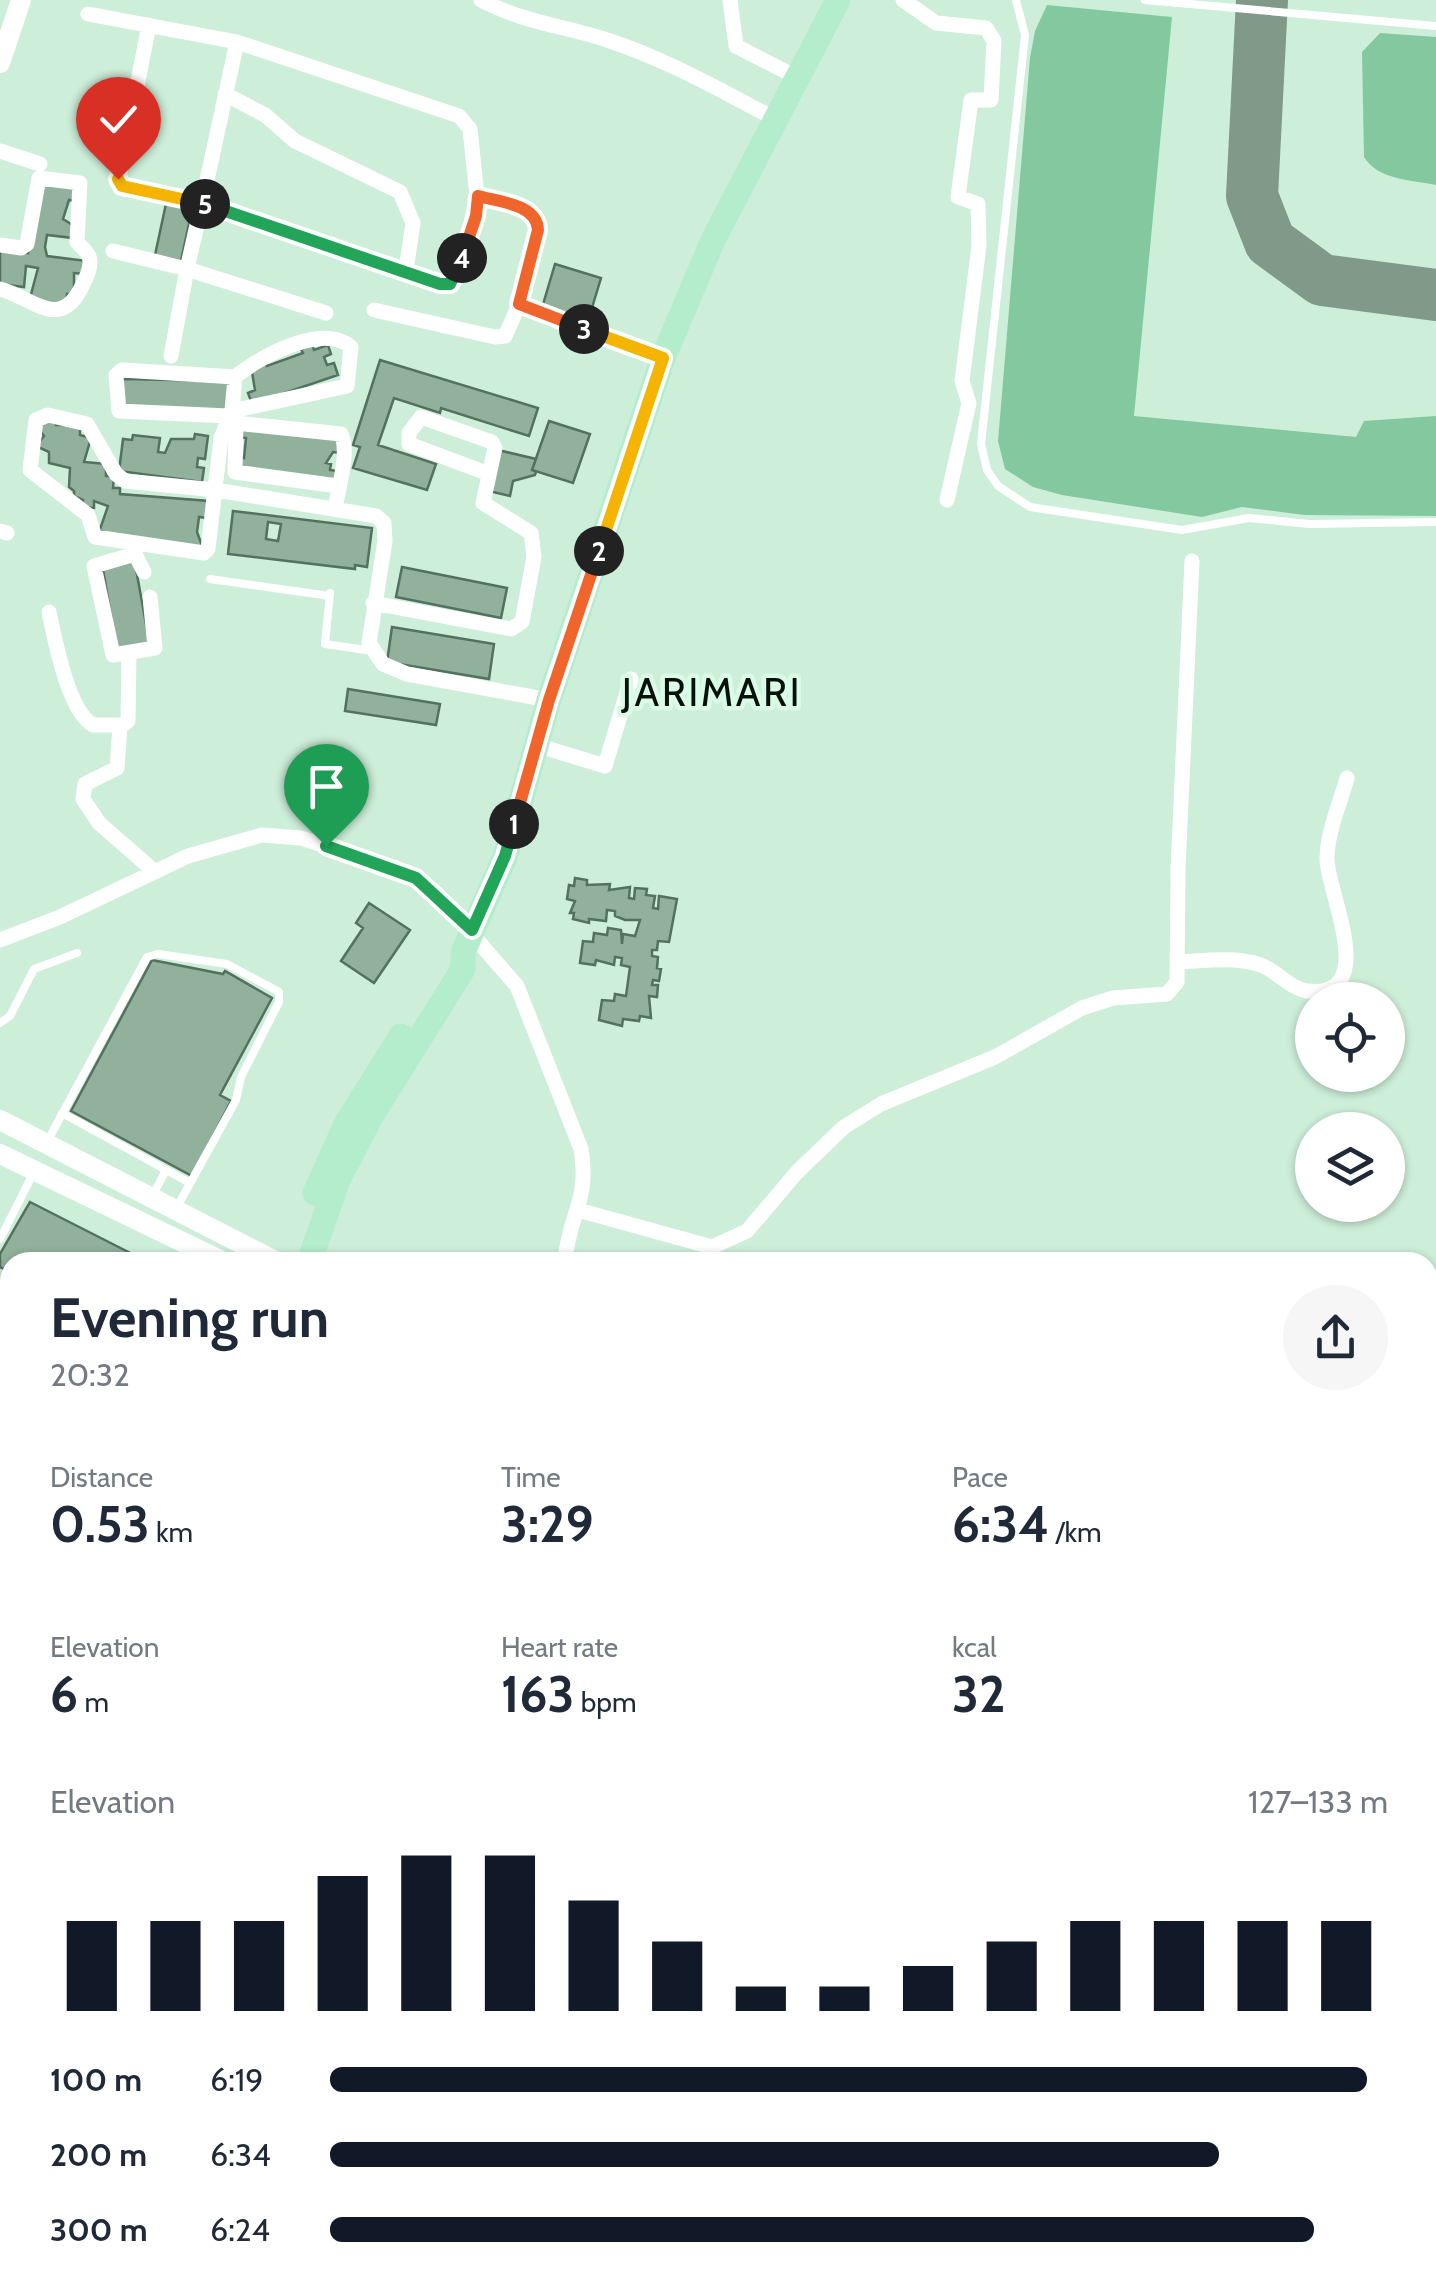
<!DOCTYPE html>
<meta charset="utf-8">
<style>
body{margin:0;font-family:Cabin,sans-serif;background:#f6f6f7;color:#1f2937;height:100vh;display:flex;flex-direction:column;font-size:38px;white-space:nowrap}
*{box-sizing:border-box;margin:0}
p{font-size:32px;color:#747a83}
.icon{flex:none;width:55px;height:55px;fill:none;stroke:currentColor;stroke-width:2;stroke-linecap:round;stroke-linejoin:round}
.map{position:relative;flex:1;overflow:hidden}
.side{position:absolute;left:0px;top:1252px;width:1438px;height:1038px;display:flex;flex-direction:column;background:#fff;border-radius:30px 30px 0 0;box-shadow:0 2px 8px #0004}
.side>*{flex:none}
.fabs{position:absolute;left:1295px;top:982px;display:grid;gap:20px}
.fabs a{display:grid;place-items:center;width:110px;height:110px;border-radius:50%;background:#fff;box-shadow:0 2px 8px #0004;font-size:50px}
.pin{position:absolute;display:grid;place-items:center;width:85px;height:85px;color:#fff;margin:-102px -42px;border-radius:50% 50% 50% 0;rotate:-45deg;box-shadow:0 0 10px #0007}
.pin .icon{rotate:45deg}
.km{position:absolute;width:50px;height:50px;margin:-25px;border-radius:50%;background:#222;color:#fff;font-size:28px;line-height:50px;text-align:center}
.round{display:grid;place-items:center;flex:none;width:105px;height:105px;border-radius:52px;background:#f6f6f7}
.overview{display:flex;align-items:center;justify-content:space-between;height:170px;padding:0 50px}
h1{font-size:55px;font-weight:800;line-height:75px}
.figures{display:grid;grid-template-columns:repeat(3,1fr);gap:15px;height:170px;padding:10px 50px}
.figures div{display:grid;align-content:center}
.figures b{font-size:50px;font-weight:800}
.figures small{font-size:28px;font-weight:400}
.figures p{font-size:28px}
.chart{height:280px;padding:20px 50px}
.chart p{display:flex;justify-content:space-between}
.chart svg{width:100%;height:180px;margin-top:10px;stroke:#111827;stroke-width:6}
ul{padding:0 50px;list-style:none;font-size:32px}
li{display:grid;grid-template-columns:160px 120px 1fr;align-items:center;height:75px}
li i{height:25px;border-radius:12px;background:#111827}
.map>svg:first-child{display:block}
.green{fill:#84c89f}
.water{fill:#5baa7d}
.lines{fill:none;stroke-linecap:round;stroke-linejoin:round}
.stream{stroke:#5baa7d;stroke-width:6}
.taxiway{stroke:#809989;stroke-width:52}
.building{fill:#91b19d;stroke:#53715e;stroke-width:2.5;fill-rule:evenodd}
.service{stroke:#fff;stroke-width:8}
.minor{stroke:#fff;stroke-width:15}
.tertiary{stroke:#fff;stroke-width:20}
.primary{stroke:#b3edcc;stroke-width:25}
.split-1-casing{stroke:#fff;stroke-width:20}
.split-2-casing{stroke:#fff;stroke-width:20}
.split-3-casing{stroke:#fff;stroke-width:20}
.split-4-casing{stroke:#fff;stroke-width:20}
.split-5-casing{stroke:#fff;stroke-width:20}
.split-6-casing{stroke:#fff;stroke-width:20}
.split-1{stroke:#22a559;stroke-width:12}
.split-2{stroke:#f0652b;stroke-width:12}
.split-3{stroke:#f5b400;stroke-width:12}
.split-4{stroke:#f0652b;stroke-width:12}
.split-5{stroke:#22a559;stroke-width:12}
.split-6{stroke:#f5b400;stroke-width:12}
.labels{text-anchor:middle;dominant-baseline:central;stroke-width:9;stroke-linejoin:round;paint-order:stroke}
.neighbourhood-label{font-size:40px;letter-spacing:2.5px;fill:#06110a;stroke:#dafbe6}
</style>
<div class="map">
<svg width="1436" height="2288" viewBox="0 0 1436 2288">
<rect width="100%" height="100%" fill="#cdeed9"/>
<path class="green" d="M 1047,5 L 1172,17 L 1134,416 L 1356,437 L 1364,421 L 1436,416 L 1436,516 L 1304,515 L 1242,507 L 1202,517 L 1062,495 L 1033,487 L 1005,469 L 998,441 L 1030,58 L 1035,31 Z
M 1380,33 L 1436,37 L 1436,185 C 1412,180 1378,180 1364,157 L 1362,52 Z"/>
<path class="water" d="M 1436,1508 L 1436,1613 L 1428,1618 L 1428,1511 Z
M 822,2280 L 933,2280 L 934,2288 L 822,2288 Z"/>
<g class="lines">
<path class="stream" d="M 72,2288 L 73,2280"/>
<path class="taxiway" d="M 1262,0 L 1252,196 L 1270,242 L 1322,280 L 1436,295"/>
</g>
<path class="building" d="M 39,179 L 74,183 L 76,201 L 69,200 L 63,219 L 74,226 L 73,238 L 47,235 L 45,247 L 47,256 L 87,261 L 85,274 L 74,273 L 74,295 L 67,294 L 65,308 L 29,302 L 38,268 L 26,266 L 24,287 L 0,284 L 0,249 L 28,253 Z
M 167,199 L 193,205 L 181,261 L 155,255 Z
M 555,264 L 601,278 L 588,321 L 542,308 Z
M 312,345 L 314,350 L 328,345 L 331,354 L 324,357 L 327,365 L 334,363 L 338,375 L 252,404 L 248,393 L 255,390 L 252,372 L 266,363 L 267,366 L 303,353 L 301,349 Z
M 380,360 L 538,408 L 529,436 L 441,408 L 440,413 L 394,398 L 378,445 L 436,464 L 427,490 L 353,468 L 360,447 L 353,445 Z
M 121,379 L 228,381 L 228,411 L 121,409 Z
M 55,420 L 56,425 L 80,425 L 80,435 L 91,438 L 84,462 L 106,464 L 106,476 L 114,477 L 113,488 L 120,488 L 120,494 L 209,501 L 207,518 L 199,517 L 197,532 L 203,548 L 98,535 L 108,506 L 94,501 L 94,508 L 82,507 L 83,500 L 74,496 L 74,491 L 69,487 L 70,468 L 49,463 L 49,452 L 36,446 L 44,436 L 40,431 L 41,421 Z
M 549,421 L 590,434 L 573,483 L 532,470 Z
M 238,425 L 341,439 L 340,453 L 333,452 L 326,463 L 331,464 L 330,470 L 337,471 L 335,484 L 235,469 L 237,457 L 244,458 L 246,438 L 237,437 Z
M 195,434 L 208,436 L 205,459 L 198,458 L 197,467 L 204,468 L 202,482 L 119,471 L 123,439 L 132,440 L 133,435 L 160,438 L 158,452 L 165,453 L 171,439 L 194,439 Z
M 498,450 L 536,459 L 532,470 L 536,472 L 535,475 L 513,481 L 510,496 L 489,491 Z
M 233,511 L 372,528 L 367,567 L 355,565 L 355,569 L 228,554 ZM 268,522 L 281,524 L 278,541 L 266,539 Z
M 134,558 L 150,646 L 117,651 L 102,564 Z
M 402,567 L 507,588 L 501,618 L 396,597 Z
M 392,627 L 494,644 L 489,679 L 387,662 Z
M 348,689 L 440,704 L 436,725 L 345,711 Z
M 575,878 L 587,880 L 587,885 L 610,884 L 609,890 L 630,887 L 629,898 L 634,899 L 635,888 L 647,889 L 646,895 L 655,896 L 653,908 L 658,909 L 659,896 L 677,899 L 669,942 L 658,941 L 657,950 L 652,950 L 652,956 L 658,957 L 657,968 L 661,969 L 659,981 L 653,980 L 652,985 L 658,985 L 657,997 L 649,996 L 651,1018 L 640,1016 L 639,1021 L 623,1019 L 622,1026 L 599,1020 L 602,1000 L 614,1001 L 615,994 L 626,996 L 630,967 L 621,965 L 622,958 L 615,957 L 614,965 L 596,960 L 595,965 L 580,963 L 583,941 L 593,942 L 594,933 L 607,935 L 608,928 L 621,930 L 622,944 L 623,934 L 635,936 L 640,920 L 625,920 L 615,916 L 615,911 L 607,910 L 606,921 L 589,919 L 589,923 L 573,919 L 574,913 L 570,913 L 575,901 L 567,899 L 569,885 L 574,886 Z
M 369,903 L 410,930 L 374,983 L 341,961 L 363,928 L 356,923 Z
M 152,960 L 223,974 L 225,971 L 272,998 L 220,1095 L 231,1101 L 192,1176 L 71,1111 Z
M 30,1202 L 148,1262 L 10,1262 L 10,1272 L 0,1267 L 0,1254 Z
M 10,1310 L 10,1362 L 0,1357 L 0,1331 Z
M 0,1475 L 10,1480 L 10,1566 L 0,1561 Z
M 0,1741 L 10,1742 L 10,1800 L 0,1799 Z
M 177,2280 L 249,2280 L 248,2288 L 176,2288 Z
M 252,2280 L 313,2280 L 313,2288 L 251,2288 Z
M 974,2280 L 1047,2280 L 1050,2287 L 978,2288 Z"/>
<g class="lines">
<path class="service" d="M 1016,0 L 1025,35 L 981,444 L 987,470 L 998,486 L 1030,507 L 1182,530 L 1249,518 L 1309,524 L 1436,522
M 1145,0 L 1436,26
M 210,579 L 330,596
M 330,593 L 325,644 L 373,651
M 0,1023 L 10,1016 L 34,969 L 77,953
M 62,1113 L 190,1183
M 47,1142 L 147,957 L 158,954 L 227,964 L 279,992 L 279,1002 L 241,1077 L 236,1100 L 177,1207
M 152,1197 L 166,1170
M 0,1239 L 34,1172
M 7,1281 L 10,1282
M 1428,1635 L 1436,1631
M 0,1889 L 10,1882
M 1428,1938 L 1436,1912
M 1428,2199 L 1436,2226
M 1130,2280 L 1134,2288
M 1175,2280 L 1178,2288"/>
<path class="minor" d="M 481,0 C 522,22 564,26 607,40 C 666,59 722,91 777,120
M 730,0 L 736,46 L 798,78
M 903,0 L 936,23 L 986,28 L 994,41 L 991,100 L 971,100 L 958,197 L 978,204 L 979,246 L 962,381 L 969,403 L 947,500
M 88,14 L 237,42 L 459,116 L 470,129 L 477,196 L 530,211 L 538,221 L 519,305 L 663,358
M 149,25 L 118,183 L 202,203 L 187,269 L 326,313
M 237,42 L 202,203 L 449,284 L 465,251 L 477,196
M 225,94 L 265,115 L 295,141 L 400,192 L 413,223 L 406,270
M 0,151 L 40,164
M 0,245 L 21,248 L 27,244 L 39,178 L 80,183 L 77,242 C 80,246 84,248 87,253 C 95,263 85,281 80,290 C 58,331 30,296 0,289
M 113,251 L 187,269 L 171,356
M 374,310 L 495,337 L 505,336 L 519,305
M 232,411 L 347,386 L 351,347 C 323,322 259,357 235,377 L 232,411 L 221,438 L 208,549 L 204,553 L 95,537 L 88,515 L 30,470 L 36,420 L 48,415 L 87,424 L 116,474 L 125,481 L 216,490 L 376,516 L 384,523 L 385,541 L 369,643 L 383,664 L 407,674 L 549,700
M 229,416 L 119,411 L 116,375 L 122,370 L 235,377
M 335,509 C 338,489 350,452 341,434 L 236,423 L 235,472 L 338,486
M 0,531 L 7,533
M 144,572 L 135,554 L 94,566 L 113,655 L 155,648 L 150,597
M 373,603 L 511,629 L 522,622 L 534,557 L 531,533 L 483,503 L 495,448 L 492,442 L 421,417 L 409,433 L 409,444 L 489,474
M 49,612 C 55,640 68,711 93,725 L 123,725 L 128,721 L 129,655
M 120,726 L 117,768 L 85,784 L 83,799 L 99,823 L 155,872
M 536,745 L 605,766 L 631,679
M 0,940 L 60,917 L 188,856 L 262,835 L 301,838 L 395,868 L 437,894 L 517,986 L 581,1149 C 590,1201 568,1216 565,1262
M 1177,962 C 1203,961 1235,956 1261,965 C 1277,971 1289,988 1307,991 C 1381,999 1327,892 1327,859 C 1327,832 1340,804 1347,778
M 578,1210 L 712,1247 L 747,1231 L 797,1172 L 844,1127 L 881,1104 L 995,1057 L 1082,1008 L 1113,998 L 1167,994 L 1177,982 L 1178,869 L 1192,561
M 0,1707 L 10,1709
M 0,2112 L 10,2112
M 743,2280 L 748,2288
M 426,2288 L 428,2280"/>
<path class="tertiary" d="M 0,63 L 21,0
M 0,1120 L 277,1262
M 0,1154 L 224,1262"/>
<path class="primary" d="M 315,1193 L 346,1124 L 401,1036
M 309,1262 L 338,1180 L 370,1118 L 463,969 L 463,952 L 505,857 L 549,700 L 663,358 L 713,240 L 838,0
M 114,2288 L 115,2280
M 133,2288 L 134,2280"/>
</g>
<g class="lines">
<defs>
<path id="split-1" d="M 326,846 L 416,878 L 472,930 L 505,856 L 514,824"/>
<path id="split-2" d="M 514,824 L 549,700 L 599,551"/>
<path id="split-3" d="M 584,329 L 663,358 L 599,551"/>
<path id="split-4" d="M 462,258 L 476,216 L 478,196 C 499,202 537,204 538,230 L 519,304 L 584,329"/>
<path id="split-5" d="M 205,204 L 440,284 L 450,284 L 462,258"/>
<path id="split-6" d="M 118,179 L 122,186 L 205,204"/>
</defs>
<use href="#split-1" class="split-1-casing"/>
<use href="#split-2" class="split-2-casing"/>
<use href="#split-3" class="split-3-casing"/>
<use href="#split-4" class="split-4-casing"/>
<use href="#split-5" class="split-5-casing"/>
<use href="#split-6" class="split-6-casing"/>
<use href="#split-1" class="split-1"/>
<use href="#split-2" class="split-2"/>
<use href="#split-3" class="split-3"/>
<use href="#split-4" class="split-4"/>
<use href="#split-5" class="split-5"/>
<use href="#split-6" class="split-6"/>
</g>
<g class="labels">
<g class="neighbourhood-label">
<text x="712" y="691">JARIMARI</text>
</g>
</g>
</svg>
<div class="fabs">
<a><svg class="icon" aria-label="locate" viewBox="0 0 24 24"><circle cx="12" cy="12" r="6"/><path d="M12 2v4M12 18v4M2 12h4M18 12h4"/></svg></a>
<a><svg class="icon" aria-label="layers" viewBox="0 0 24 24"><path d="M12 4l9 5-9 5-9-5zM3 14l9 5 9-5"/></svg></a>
</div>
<div class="pin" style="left:326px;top:846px;background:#1e9e55"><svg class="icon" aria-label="arrive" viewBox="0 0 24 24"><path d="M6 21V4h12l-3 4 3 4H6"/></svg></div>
<div class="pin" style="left:118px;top:179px;background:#d93025"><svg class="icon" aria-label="check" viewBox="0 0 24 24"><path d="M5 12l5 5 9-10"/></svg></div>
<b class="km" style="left:514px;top:824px">1</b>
<b class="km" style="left:599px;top:551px">2</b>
<b class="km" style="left:584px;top:329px">3</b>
<b class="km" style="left:462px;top:258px">4</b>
<b class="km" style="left:205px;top:204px">5</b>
<section class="side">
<div class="overview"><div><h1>Evening run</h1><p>20:32</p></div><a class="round"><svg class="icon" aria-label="share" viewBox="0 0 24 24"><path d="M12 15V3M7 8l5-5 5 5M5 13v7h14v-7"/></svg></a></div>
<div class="figures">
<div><p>Distance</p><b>0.53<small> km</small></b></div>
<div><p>Time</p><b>3:29</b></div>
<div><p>Pace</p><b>6:34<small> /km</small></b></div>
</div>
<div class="figures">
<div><p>Elevation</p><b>6<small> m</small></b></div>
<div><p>Heart rate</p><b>163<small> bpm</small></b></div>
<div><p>kcal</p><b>32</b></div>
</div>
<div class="chart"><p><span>Elevation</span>127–133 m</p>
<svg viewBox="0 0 160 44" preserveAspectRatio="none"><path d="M5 44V22M15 44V22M25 44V22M35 44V11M45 44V6M55 44V6M65 44V17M75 44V27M85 44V38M95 44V38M105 44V33M115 44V27M125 44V22M135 44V22M145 44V22M155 44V22"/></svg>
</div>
<ul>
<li><b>100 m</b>6:19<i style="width:98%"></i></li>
<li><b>200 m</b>6:34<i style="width:84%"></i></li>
<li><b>300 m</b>6:24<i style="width:93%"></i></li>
</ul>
</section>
</div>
